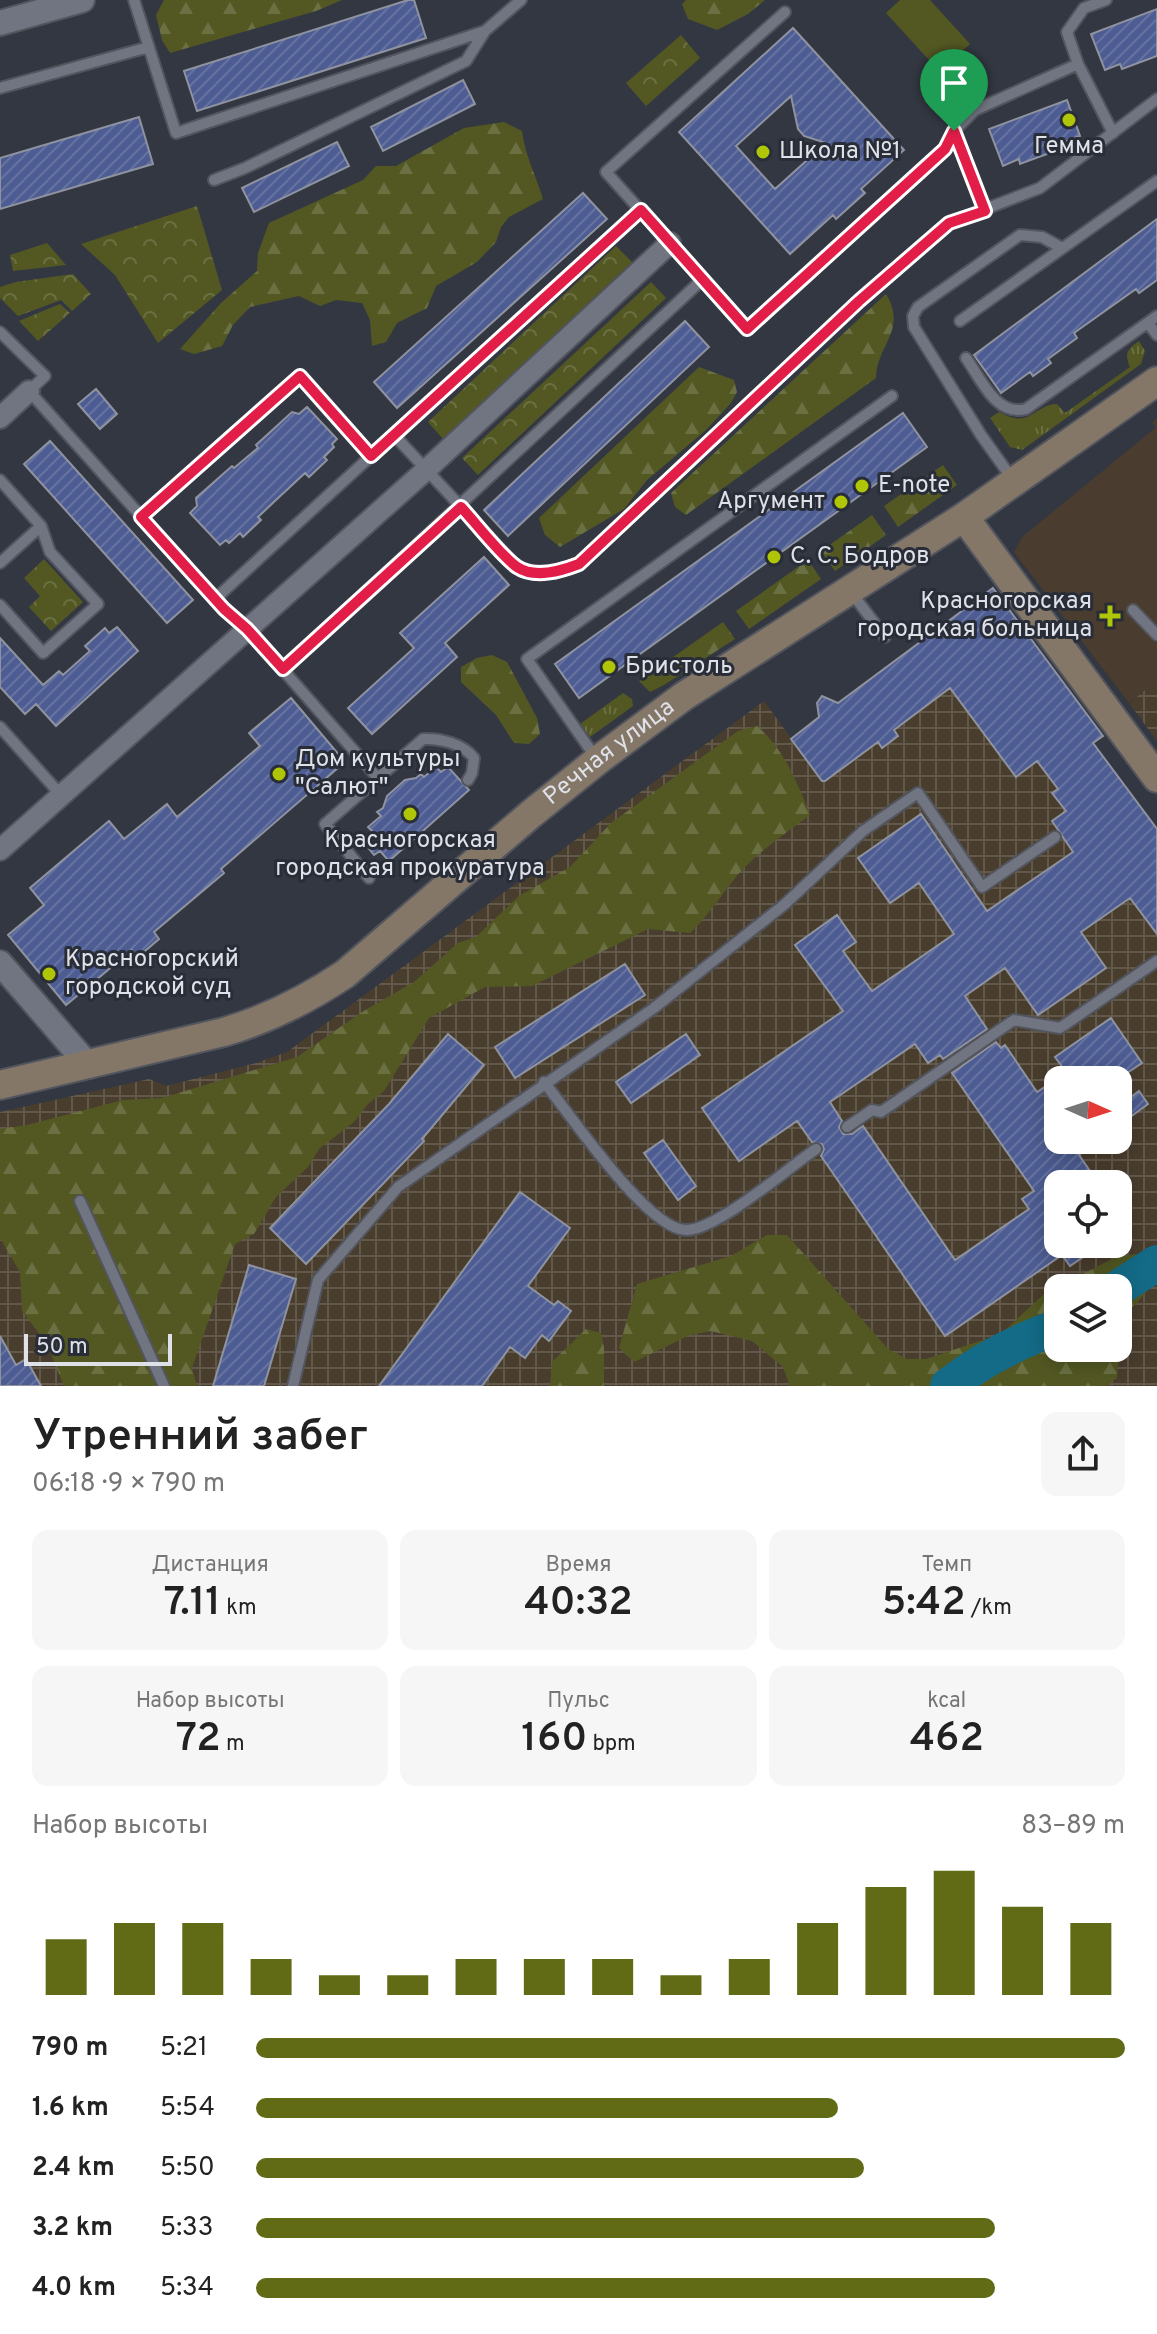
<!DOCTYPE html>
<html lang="ru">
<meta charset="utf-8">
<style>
body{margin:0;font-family:Overpass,sans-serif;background:#f6f6f6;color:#222;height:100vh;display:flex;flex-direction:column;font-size:30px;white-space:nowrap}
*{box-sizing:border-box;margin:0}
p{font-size:26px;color:#767676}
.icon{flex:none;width:44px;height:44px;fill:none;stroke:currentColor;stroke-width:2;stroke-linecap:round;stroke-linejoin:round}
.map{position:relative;height:1386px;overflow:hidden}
.side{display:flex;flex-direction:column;background:#fff;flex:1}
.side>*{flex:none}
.needle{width:52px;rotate:93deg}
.tools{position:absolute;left:1044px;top:1066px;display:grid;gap:16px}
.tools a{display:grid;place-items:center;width:88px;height:88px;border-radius:16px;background:#fff;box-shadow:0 4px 20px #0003;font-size:40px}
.scale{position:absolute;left:24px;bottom:20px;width:148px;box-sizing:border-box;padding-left:8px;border:4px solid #dfe1e8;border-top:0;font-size:22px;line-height:28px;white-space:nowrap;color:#dfe1e8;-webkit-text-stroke:6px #292d37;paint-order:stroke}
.pin{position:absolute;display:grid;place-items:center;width:68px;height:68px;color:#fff;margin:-82px -34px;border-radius:50% 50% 50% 0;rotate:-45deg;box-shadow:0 0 8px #0007}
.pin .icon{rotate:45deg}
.round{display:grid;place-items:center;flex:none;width:84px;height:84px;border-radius:16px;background:#f6f6f6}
.overview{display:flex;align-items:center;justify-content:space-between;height:136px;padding:0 32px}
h1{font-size:44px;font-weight:600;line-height:60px}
.metrics{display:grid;grid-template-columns:repeat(3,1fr);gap:12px;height:136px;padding:8px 32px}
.metrics div{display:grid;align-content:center;border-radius:16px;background:#f6f6f6;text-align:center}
.metrics b{font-size:40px;font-weight:600}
.metrics small{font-size:22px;font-weight:400}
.metrics p{font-size:22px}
.chart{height:224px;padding:16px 32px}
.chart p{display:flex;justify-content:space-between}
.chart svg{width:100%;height:144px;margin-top:8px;stroke:#616b16;stroke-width:6}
ul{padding:0 32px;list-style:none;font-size:26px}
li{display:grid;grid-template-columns:128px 96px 1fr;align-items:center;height:60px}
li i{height:20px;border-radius:10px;background:#616b16}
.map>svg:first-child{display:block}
.industrial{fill:url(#industrial-grid);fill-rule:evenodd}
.medical{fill:#4a3c2e}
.grass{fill:url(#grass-tufts)}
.forest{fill:url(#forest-firs)}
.park{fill:url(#park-crowns)}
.pitch{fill:#535823}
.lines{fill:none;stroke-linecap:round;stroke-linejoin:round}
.river{stroke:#146b87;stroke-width:36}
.building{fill:url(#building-hatch);stroke:#8f93a0;stroke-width:2;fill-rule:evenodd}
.service-casing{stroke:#52555e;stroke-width:14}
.minor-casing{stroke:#52555e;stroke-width:24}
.tertiary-casing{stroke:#52555e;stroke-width:28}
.secondary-casing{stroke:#52555e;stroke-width:32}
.service{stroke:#717581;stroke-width:10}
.minor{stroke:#717581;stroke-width:20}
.tertiary{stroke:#717581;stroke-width:24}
.secondary{stroke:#847768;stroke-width:28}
.route-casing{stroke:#fff;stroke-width:16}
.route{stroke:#e11d48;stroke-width:10}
.poi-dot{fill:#afc507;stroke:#292d37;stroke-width:3}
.labels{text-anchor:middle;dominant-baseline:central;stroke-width:6;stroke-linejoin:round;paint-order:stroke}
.poi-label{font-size:24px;fill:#dfe1e8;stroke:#292d37;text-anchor:start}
.street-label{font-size:24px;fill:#dfe1e8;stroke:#292d37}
</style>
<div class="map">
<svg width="1157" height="1386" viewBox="0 0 1157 1386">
<defs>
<pattern id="industrial-grid" width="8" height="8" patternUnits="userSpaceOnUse" patternTransform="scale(2)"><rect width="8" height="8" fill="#493d2d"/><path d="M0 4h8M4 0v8" fill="none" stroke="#63594b"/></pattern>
<pattern id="grass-tufts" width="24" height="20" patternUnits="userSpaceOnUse" patternTransform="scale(2)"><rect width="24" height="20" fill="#535823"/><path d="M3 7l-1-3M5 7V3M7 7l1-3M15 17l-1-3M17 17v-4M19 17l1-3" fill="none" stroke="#6b7043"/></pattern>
<pattern id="forest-firs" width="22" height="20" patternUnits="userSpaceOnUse" patternTransform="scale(2)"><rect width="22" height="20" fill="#535823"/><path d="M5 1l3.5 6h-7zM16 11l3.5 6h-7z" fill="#6b7043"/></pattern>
<pattern id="park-crowns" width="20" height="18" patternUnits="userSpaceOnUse" patternTransform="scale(2)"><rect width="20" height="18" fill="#535823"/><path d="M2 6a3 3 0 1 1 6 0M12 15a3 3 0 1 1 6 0" fill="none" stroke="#6b7043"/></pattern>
<pattern id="building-hatch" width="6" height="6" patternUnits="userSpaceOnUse" patternTransform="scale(2)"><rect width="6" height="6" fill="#4d5c92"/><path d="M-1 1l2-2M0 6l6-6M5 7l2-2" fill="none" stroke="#6673a1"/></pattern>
</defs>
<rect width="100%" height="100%" fill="#333741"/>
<path class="industrial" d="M 993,588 L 1103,736 L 1093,744 L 1157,829 L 1157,1386 L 0,1386 L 0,1112 L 149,1079 L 166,1086 L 256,1063 L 287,1052 L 764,701 L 791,738 L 822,715 L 817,703 L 824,698 L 835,705 ZM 1058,1080 L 1118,1080 L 1118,1140 L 1058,1140 ZM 1058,1184 L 1118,1184 L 1118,1244 L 1058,1244 ZM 1058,1288 L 1118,1288 L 1118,1348 L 1058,1348 Z
M 1157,680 L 1157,741 L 1129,703 Z"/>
<path class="medical" d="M 1157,418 L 1157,680 L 1129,703 L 1014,552 L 1022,537 L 1143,438 L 1156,427 L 1152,423 Z"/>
<path class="grass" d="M 1139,341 L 1145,351 L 1141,364 L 1022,450 L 1010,447 L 990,418 L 999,412 C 1031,430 1033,405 1057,404 L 1065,413 L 1130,367 C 1124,354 1127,349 1139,341 Z
M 623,693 L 632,699 L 633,706 L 590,737 L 580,724 Z"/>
<path class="forest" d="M 164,0 L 342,0 L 316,11 L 170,53 L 162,40 L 156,15 Z
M 686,0 L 765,0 L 748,14 L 717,30 L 688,19 L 682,4 Z
M 504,122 L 522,131 C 525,155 536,176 543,199 L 509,217 L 501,227 L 496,242 L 477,262 L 436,286 L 427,308 L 397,323 L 386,342 L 372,346 L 370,320 L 362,303 L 336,300 L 320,306 L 299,296 L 250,307 L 233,325 L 222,346 L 194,354 L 180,349 L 221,303 L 257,271 L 258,253 L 269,223 L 363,180 L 376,166 L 396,166 L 464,128 Z
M 886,294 C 908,330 876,346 876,378 L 686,515 L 675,507 L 671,493 Z
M 699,367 L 734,380 L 737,392 L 731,403 L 706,430 L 647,480 L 624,509 L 560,547 L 545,535 L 539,518 Z
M 943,465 L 957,485 L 898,527 L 884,506 Z
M 872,515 L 886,535 L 835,571 L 821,551 Z
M 808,560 L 821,579 L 749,629 L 736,611 Z
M 723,622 L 735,639 L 664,685 L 650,692 L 639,681 Z
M 492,655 L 507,662 L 537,718 L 540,734 L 529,744 L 514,743 L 496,715 L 461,682 L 461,667 L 477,658 Z
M 757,726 C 784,749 797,782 810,815 C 789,831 765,847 746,866 C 725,887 712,913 690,933 L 648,929 L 532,986 L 485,987 L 429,1018 L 384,1091 L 368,1104 L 354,1122 L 319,1149 L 308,1167 L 276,1197 L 254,1234 L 235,1244 L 192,1368 L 197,1386 L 64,1386 L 47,1344 L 22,1311 L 20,1272 L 0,1238 L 0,1129 L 27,1125 L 123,1100 L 162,1098 L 297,1057 L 362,1012 L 414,982 L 458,943 L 476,937 L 519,896 L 570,867 L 611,823 L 738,731 Z
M 767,1235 L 787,1235 L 888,1349 L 907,1359 L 926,1359 L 1001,1334 L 1044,1294 L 1116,1257 L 1136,1254 L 1157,1279 L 1137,1303 L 1118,1319 L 1118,1288 L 1058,1288 L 1058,1348 L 1116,1348 L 1119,1355 L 1117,1378 L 1106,1386 L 790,1386 L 783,1367 L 752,1341 L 711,1331 L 690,1335 L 634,1362 L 619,1348 L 637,1284 L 731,1256 Z
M 586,1329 L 601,1333 L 604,1348 L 604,1386 L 550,1386 L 552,1362 Z"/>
<path class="park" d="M 681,35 L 700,58 L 646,106 L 626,83 Z
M 197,206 L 222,290 L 158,343 L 115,275 L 81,244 Z
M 47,243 L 66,265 L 13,271 L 10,255 Z
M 616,246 L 632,262 L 443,439 L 428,422 Z
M 73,274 L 91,294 L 72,311 L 61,300 L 18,316 L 0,298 L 0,287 L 16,282 Z
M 651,282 L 666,298 L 478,475 L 462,458 Z
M 60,304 L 70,313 L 38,341 L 19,321 Z
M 44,559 L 83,602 L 51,631 L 29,607 L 40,596 L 24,578 Z"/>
<path class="pitch" d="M 900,0 L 930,0 L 970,44 L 940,72 L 886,13 Z"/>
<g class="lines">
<path class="river" d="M 1118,1288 L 1157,1263
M 948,1386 C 981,1360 1018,1341 1058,1327"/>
</g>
<path class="building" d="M 408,0 L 414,0 L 426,38 L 197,111 L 184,71 Z
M 1157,9 L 1157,56 L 1122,69 L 1120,64 L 1105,70 L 1091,34 Z
M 793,28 L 904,150 L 861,189 L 865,193 L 836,219 L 833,215 L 790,254 L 679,132 ZM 791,96 L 798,129 L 804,136 L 826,143 L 775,189 L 736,146 Z
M 463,80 L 475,104 L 383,151 L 371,127 Z
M 1067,100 L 1080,136 L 1062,143 L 1063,148 L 1020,164 L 1019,159 L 1003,166 L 989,129 Z
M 139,117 L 153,164 L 0,209 L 0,158 Z
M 337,142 L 349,166 L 254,212 L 242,188 Z
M 583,193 L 607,219 L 397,408 L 374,382 Z
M 1157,219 L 1157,280 L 1139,293 L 1136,289 L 1074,333 L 1077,338 L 1048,359 L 1051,363 L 1033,376 L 1030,372 L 1001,393 L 974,355 Z
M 685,321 L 709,347 L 508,536 L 484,510 Z
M 96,389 L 117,414 L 100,429 L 78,404 Z
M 307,407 L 337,439 L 332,444 L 334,447 L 324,457 L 327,460 L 309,477 L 305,473 L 276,500 L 258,517 L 261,520 L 243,537 L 240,533 L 229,543 L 226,540 L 220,545 L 190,513 L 197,506 L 196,498 L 232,466 L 234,468 L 258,448 L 256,445 L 292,412 L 299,414 Z
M 903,413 L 927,447 L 579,698 L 555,664 Z
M 50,441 L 193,600 L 167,623 L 24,464 Z
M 484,557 L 509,585 L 445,643 L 457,657 L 372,734 L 348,708 L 414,648 L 400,633 Z
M 993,588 L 1103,736 L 1093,743 L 1157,829 L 1157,934 L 1130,898 L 1081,932 L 1106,968 L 1038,1015 L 1005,968 L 965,996 L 987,1029 L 943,1059 L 940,1055 L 928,1063 L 915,1044 L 830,1102 L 842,1121 L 839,1127 L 843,1134 L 852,1134 L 863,1126 L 955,1260 L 1029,1209 L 1022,1199 L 1034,1191 L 952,1073 L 996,1042 L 1001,1048 L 1005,1045 L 1037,1092 L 1058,1078 L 1058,1140 L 1099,1140 L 1079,1155 L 1099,1184 L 1058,1184 L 1058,1244 L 1102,1244 L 1070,1266 L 1062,1255 L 945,1336 L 821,1156 L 824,1149 L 822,1144 L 812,1142 L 797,1121 L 739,1161 L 702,1108 L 843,1011 L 795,945 L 837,915 L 856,942 L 843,951 L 872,991 L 954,934 L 919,883 L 890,903 L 858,858 L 921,814 L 987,911 L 1073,852 L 1052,821 L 1066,811 L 1052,793 L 1058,789 L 1037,761 L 1016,777 L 950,688 L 894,730 L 898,736 L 882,748 L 878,742 L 825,781 L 822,781 L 791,739 L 819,717 L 817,703 L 822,696 L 838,703 Z
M 117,627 L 138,651 L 56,726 L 36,704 L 25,714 L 0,687 L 0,638 L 43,685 L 59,671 L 63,675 L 90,651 L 85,646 L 105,628 L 109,633 Z
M 291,698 L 345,762 L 221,869 L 224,873 L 154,932 L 159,939 L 138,957 L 132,950 L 66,1005 L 8,935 L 44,905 L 30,888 L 109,821 L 124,839 L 167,804 L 177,817 L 260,746 L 249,733 Z
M 436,767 L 441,772 L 448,767 L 469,790 L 389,861 L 380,851 L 374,855 L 365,844 L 373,832 L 368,827 L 381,816 L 377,812 L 383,808 L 387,796 L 405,780 L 416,778 L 421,774 L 424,777 Z
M 625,964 L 645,995 L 515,1078 L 495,1047 Z
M 1111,1018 L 1142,1063 L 1127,1073 L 1131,1080 L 1072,1080 L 1055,1057 Z
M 448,1034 L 484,1065 L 422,1139 L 424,1141 L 306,1264 L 270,1228 L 389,1104 Z
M 686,1034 L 700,1055 L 631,1103 L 616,1082 Z
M 1139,1091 L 1148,1104 L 1118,1126 L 1118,1107 Z
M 663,1140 L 696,1186 L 678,1200 L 644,1153 Z
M 520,1192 L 570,1228 L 528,1286 L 554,1305 L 558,1301 L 571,1311 L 549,1341 L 542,1335 L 525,1358 L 510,1347 L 482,1386 L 379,1386 Z
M 249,1265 L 296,1279 L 264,1386 L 213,1386 Z
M 0,1336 L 16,1365 L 26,1359 L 41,1386 L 0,1386 Z"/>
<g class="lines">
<defs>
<path id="service" d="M 134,0 L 176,133 L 485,31
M 785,12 L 606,172 L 747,329 L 945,149 L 954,131 L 975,110 L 1078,64 L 1113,133
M 1078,64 L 1067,32 L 1084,8 L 1106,0
M 0,88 L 149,47
M 954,131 L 985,211
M 214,180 L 245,168 L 466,61 L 485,31 L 521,0
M 641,210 L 394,435 L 518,568 C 541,574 557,572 579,564 L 859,301 L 949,223 L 1040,188 L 1157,99
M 960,321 L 1157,181
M 1148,323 L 1157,335
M 0,332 L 45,376 L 29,391 L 215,599 L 247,629 L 378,778 L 423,739 C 441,738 463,744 474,758 L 472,773 L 468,780
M 966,358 C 981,379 996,417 1026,409 L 1157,316
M 371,456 L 394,435
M 0,480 L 41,526 L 50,552 L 98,604 L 43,653 L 0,605
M 1013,480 L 981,435 L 914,327 L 913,316 L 918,307 L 1020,235 L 1042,237 L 1062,248
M 141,517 L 300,376 L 371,456 L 215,599
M 0,563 L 41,526
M 851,592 L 885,637
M 1133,610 L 1157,635
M 283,669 L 703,279
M 0,727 L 61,795
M 596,758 L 527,659 L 892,396
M 369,878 L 325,824 L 378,778
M 544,1082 C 569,1113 649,1232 687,1230 C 718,1229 788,1168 816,1149
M 847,1127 L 872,1110 L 881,1112 L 1014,1020 L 1060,1028 L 1157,961
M 80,1201 L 164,1386
M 293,1386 L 318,1280 L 398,1187 L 654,1008 L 785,904 L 863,831 L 918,793 L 982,887 L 1055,837"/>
<path id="minor" d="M 0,418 L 29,391
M 0,850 L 426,470 L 670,243"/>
<path id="tertiary" d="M 0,23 L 82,0
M 0,963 L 89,1066"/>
<g id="secondary">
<path d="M 964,517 L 1157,778"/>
<path id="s1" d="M 0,1085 L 224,1032 C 269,1019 306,1000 345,974 L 531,814 L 598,760 L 684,696 L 964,517 L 1157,381"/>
</g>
</defs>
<use href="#service" class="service-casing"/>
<use href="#minor" class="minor-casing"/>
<use href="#tertiary" class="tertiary-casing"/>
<use href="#secondary" class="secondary-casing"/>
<use href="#service" class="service"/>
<use href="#minor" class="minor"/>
<use href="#tertiary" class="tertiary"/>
<use href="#secondary" class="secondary"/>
</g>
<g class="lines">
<defs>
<path id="route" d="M 954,131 L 985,211 L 949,223 L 859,301 L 579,564 C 561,571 535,579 517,567 C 502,557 475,522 461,507 L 283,669 L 247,629 L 224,609 L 141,517 L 300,376 L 371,456 L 641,210 L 747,329 L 945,149 Z"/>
</defs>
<use href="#route" class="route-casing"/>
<use href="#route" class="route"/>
</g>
<g class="poi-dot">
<circle cx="1069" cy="120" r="8"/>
<circle cx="763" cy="152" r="8"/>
<circle cx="862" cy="486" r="8"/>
<circle cx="841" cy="502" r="8"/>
<circle cx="774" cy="557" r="8"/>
<path d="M1106 604h8v8h8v8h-8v8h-8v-8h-8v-8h8z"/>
<circle cx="609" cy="667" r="8"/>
<circle cx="279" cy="774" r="8"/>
<circle cx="410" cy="814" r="8"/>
<circle cx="49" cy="974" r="8"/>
</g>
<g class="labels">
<g class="poi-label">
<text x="1069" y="147" text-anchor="middle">Гемма</text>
<text x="779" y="152">Школа №1</text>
<text x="878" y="486">E-note</text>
<text x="825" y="502" text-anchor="end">Аргумент</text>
<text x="790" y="557">С. С. Бодров</text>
<text x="1092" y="602" text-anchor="end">Красногорская<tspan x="1092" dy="28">городская больница</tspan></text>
<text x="625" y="667">Бристоль</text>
<text x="295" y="760">Дом культуры<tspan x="295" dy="28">"Салют"</tspan></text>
<text x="410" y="841" text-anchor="middle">Красногорская<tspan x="410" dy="28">городская прокуратура</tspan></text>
<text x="65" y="960">Красногорский<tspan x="65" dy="28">городской суд</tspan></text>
</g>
<g class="street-label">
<text stroke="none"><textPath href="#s1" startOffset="710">Речная улица</textPath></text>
</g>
</g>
</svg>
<div class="tools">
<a><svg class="needle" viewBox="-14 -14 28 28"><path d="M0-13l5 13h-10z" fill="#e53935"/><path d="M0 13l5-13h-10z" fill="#767676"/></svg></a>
<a><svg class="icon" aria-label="locate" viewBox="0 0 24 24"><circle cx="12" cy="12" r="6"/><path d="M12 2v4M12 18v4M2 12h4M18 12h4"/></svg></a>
<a><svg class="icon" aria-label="layers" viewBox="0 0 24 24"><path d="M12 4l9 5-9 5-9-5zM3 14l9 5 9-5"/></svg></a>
</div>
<div class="scale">50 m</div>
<div class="pin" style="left:954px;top:131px;background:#1e9e55"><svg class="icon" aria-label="arrive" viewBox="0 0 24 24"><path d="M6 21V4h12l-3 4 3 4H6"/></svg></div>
</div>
<section class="side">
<div class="overview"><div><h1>Утренний забег</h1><p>06:18 · 9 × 790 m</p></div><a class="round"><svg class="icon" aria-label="share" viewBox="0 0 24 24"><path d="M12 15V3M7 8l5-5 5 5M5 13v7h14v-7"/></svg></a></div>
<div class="metrics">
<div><p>Дистанция</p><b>7.11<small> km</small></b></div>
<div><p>Время</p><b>40:32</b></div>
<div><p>Темп</p><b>5:42<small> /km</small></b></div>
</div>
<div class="metrics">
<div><p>Набор высоты</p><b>72<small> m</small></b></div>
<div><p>Пульс</p><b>160<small> bpm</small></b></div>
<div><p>kcal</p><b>462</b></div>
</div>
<div class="chart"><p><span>Набор высоты</span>83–89 m</p>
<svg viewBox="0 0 160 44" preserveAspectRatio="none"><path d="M5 44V27M15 44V22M25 44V22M35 44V33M45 44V38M55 44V38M65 44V33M75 44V33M85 44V33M95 44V38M105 44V33M115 44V22M125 44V11M135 44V6M145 44V17M155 44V22"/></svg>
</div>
<ul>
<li><b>790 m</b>5:21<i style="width:100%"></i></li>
<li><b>1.6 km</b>5:54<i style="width:67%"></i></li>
<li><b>2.4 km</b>5:50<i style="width:70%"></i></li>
<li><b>3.2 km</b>5:33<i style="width:85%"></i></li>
<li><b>4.0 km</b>5:34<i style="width:85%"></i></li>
</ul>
</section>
